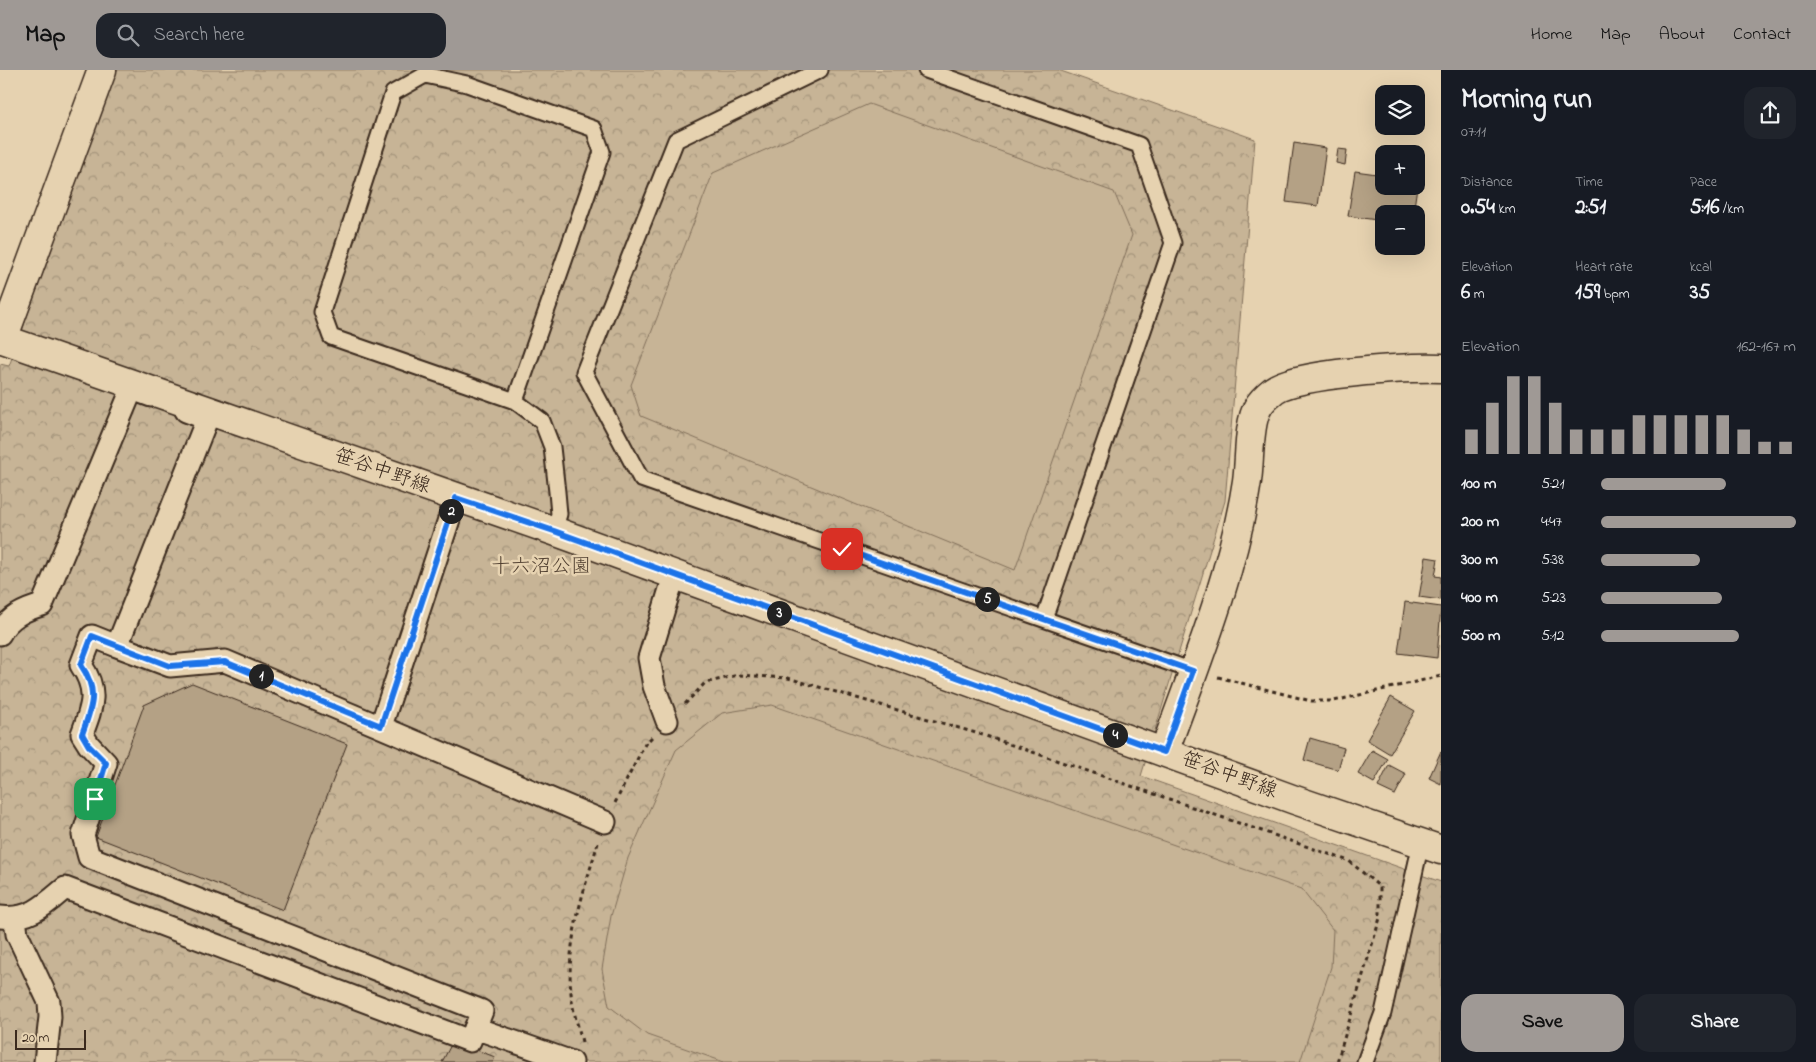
<!DOCTYPE html>
<meta charset="utf-8">
<style>
body{margin:0;font-family:"Indie Flower","Klee One",sans-serif;background:#20242c;color:#f1f3f6;height:100vh;display:flex;flex-direction:column;font-size:19px;white-space:nowrap}
*{box-sizing:border-box;margin:0}
p{font-size:16px;color:#9ea1a6}
.icon{flex:none;width:28px;height:28px;fill:none;stroke:currentColor;stroke-width:2;stroke-linecap:round;stroke-linejoin:round}
.map{position:relative;flex:1;overflow:hidden}
.side{display:flex;flex-direction:column;background:#171b24;width:375px}
.side>*{flex:none}
.controls{position:absolute;left:1375px;top:15px;display:grid;gap:10px}
.controls a{display:grid;place-items:center;width:50px;height:50px;border-radius:10px;background:#171b24;box-shadow:0 5px 20px #0002;font-size:25px}
.scale{position:absolute;left:15px;bottom:12px;width:71px;box-sizing:border-box;padding-left:5px;border:2px solid #3b2a1e;border-top:0;font-size:14px;line-height:18px;white-space:nowrap;color:#3b2a1e;-webkit-text-stroke:4px #e6d2b0;paint-order:stroke}
.pin{position:absolute;display:grid;place-items:center;width:42px;height:42px;color:#fff;margin:-21px;border-radius:10px;box-shadow:0 2px 8px #0006}
.km{position:absolute;width:25px;height:25px;margin:-12px;border-radius:50%;background:#222;color:#fff;font-size:14px;line-height:25px;text-align:center}
.round{display:grid;place-items:center;flex:none;width:52px;height:52px;border-radius:15px;background:#20242c}
.headline{display:flex;align-items:center;justify-content:space-between;height:85px;padding:0 20px}
h1{font-size:28px;font-weight:700;line-height:38px}
.metrics{display:grid;grid-template-columns:repeat(3,1fr);gap:8px;height:85px;padding:5px 20px}
.metrics div{display:grid;align-content:center}
.metrics b{font-size:21px;font-weight:700}
.metrics small{font-size:14px;font-weight:400}
.metrics p{font-size:14px}
.chart{height:140px;padding:10px 20px}
.chart p{display:flex;justify-content:space-between}
.chart svg{width:100%;height:90px;margin-top:5px;stroke:#9f9995;stroke-width:6}
.action{display:flex;gap:10px;margin-top:auto;padding:10px 20px}
.action a{flex:1;height:58px;border-radius:15px;background:#9f9995;color:#111;font-size:20px;font-weight:700;line-height:58px;text-align:center}
.action a+a{background:#20242c;color:#f1f3f6}
ul{padding:0 20px;list-style:none;font-size:16px}
li{display:grid;grid-template-columns:80px 60px 1fr;align-items:center;height:38px}
li i{height:12px;border-radius:6px;background:#9f9995}
header{display:flex;align-items:center;gap:30px;box-sizing:border-box;height:70px;padding:0 25px;background:#9f9995;color:#111}
header strong{font-size:24px}
nav{display:flex;gap:28px;margin-inline-start:auto;font-size:18px}
.search{width:350px;height:45px;background:#20242c;display:flex;align-items:center;gap:12px;box-sizing:border-box;padding:0 18px;border-radius:15px;color:#9ea1a6;font-size:19px}
main{display:flex;flex:1;min-height:0}
.map>svg:first-child{display:block}
.forest{fill:url(#forest-crowns);stroke:#816f5a}
.pitch{fill:#c7b496;stroke:#816f5a}
.building{fill:#b4a185;stroke:#3b2a1e}
.lines{fill:none;stroke-linecap:round;stroke-linejoin:round}
.service-casing{stroke:#3b2a1e;stroke-width:19}
.pedestrian-casing{stroke:#3b2a1e;stroke-width:25}
.minor-casing{stroke:#3b2a1e;stroke-width:31}
.tertiary-casing{stroke:#3b2a1e;stroke-width:31}
.path{stroke:#3b2a1e;stroke-width:3;stroke-dasharray:4 4;stroke-linecap:butt}
.service{stroke:#e6d2b0;stroke-width:15}
.pedestrian{stroke:#e6d2b0;stroke-width:21}
.minor{stroke:#e6d2b0;stroke-width:28}
.tertiary{stroke:#e6d2b0;stroke-width:28}
.route-casing{stroke:#fff;stroke-width:10}
.route{stroke:#1a73e8;stroke-width:6}
.labels{text-anchor:middle;dominant-baseline:central;stroke-width:5;stroke-linejoin:round;paint-order:stroke}
.street-label{font-size:20px;fill:#3b2a1e;stroke:#e6d2b0}
.park-label{font-size:20px;fill:#503f30;stroke:#e6d2b0}
</style>
<header>
<strong>Map</strong>
<div class="search"><svg class="icon" aria-label="search" viewBox="0 0 24 24"><circle cx="10" cy="10" r="6"/><path d="M15 15l6 6"/></svg>Search here</div>
<nav><a>Home</a><a>Map</a><a>About</a><a>Contact</a></nav>
</header>
<main>
<div class="map">
<svg width="1441" height="992" viewBox="0 0 1441 992">
<defs>
<pattern id="forest-crowns" width="20" height="18" patternUnits="userSpaceOnUse" patternTransform="scale(1.25)"><rect width="20" height="18" fill="#c7b496"/><path d="M2 6a3 3 0 1 1 6 0M12 15a3 3 0 1 1 6 0" fill="none" stroke="#a3937a"/></pattern>
</defs>
<rect width="100%" height="100%" fill="#e6d2b0"/>
<filter id="ink" filterUnits="userSpaceOnUse"><feTurbulence type="fractalNoise" baseFrequency=".02" numOctaves="2"/><feDisplacementMap in="SourceGraphic" scale="10" xChannelSelector="R" yChannelSelector="G"/><feConvolveMatrix kernelMatrix="1 2 1 2 8 2 1 2 1" color-interpolation-filters="sRGB"/></filter>
<g filter="url(#ink)">
<path class="forest" d="M 117,0 L 1058,0 L 1255,69 L 1225,431 L 1141,706 L 1441,812 L 1441,992 L 0,992 L 0,294 L 9,296 Z"/>
<path class="pitch" d="M 869,34 L 1114,122 L 1132,165 L 1015,500 L 641,346 L 631,315 L 713,103 Z
M 772,635 L 1301,819 L 1333,860 L 1331,897 L 1300,992 L 724,992 L 647,965 L 609,936 L 602,899 L 611,846 L 628,788 L 676,680 L 722,643 Z"/>
<path class="building" d="M 1294,73 L 1326,78 L 1318,136 L 1286,132 Z
M 1338,79 L 1347,80 L 1345,95 L 1336,93 Z
M 1355,101 L 1384,105 L 1384,116 L 1416,116 L 1416,110 L 1418,110 L 1413,144 L 1384,144 L 1384,151 L 1348,146 Z
M 1426,487 L 1438,489 L 1435,506 L 1441,507 L 1441,530 L 1419,527 Z
M 1405,532 L 1441,537 L 1437,588 L 1398,583 Z
M 192,613 L 347,674 L 283,840 L 96,767 L 144,635 Z
M 1391,627 L 1415,641 L 1390,684 L 1367,670 Z
M 1310,668 L 1344,678 L 1338,700 L 1304,690 Z
M 1372,680 L 1388,689 L 1374,713 L 1358,704 Z
M 1441,681 L 1441,714 L 1429,708 Z
M 1389,695 L 1406,704 L 1395,725 L 1378,717 Z
M 453,971 L 495,987 L 493,992 L 442,992 Z"/>
<g class="lines">
<defs>
<path id="service" d="M 820,0 L 676,70 L 584,302 L 641,409 L 1193,601
M 926,0 L 1139,75 L 1173,173 L 1044,549
M 515,331 L 602,82 L 594,59 L 467,14 L 425,5 L 393,23 L 322,242 L 331,267 L 515,331 L 542,351 L 552,377 L 557,422 L 559,444 L 554,461
M 1365,992 L 1383,943 L 1421,773"/>
<path id="pedestrian" d="M 0,564 C 9,547 24,540 42,535 L 132,319 L 151,326
M 117,576 L 170,596 L 225,591 L 605,752
M 667,651 L 654,616 L 649,588 L 674,506
M 381,656 L 456,428
M 0,847 C 30,850 44,836 65,818 L 470,971 L 482,941 L 89,787 L 83,765 L 106,693 L 89,675 L 82,664 C 92,637 99,621 81,595 L 92,566 L 117,576 L 207,349 L 186,341
M 15,849 L 17,864 L 49,932 L 50,947 L 45,992
M 475,958 L 572,992"/>
<path id="minor" d="M 3,269 L 102,0
M 1164,682 C 1196,594 1233,504 1247,411 C 1250,392 1248,353 1258,337 C 1261,331 1269,324 1274,320 C 1296,303 1410,297 1441,298"/>
<path id="tertiary" d="M 0,268 L 554,461 L 1295,730 L 1441,780"/>
</defs>
<use href="#service" class="service-casing"/>
<use href="#pedestrian" class="pedestrian-casing"/>
<use href="#minor" class="minor-casing"/>
<use href="#tertiary" class="tertiary-casing"/>
<path class="path" d="M 1218,607 L 1311,631 L 1334,631 L 1441,606
M 685,634 L 705,613 L 738,605 L 788,608 L 983,665 L 1349,791 L 1380,817 L 1380,848 L 1337,992
M 615,733 L 645,674 L 652,667
M 582,972 C 579,958 574,945 572,931 C 564,877 583,823 598,773"/>
<use href="#service" class="service"/>
<use href="#pedestrian" class="pedestrian"/>
<use href="#minor" class="minor"/>
<use href="#tertiary" class="tertiary"/>
</g>
</g>
<g class="lines" filter="url(#ink)">
<defs>
<path id="route" d="M 95,729 L 106,693 L 89,676 L 82,664 C 92,637 99,621 81,595 L 92,566 L 170,596 L 225,592 L 381,656 L 456,428 L 554,461 L 1164,682 L 1193,601 L 842,479"/>
</defs>
<use href="#route" class="route-casing"/>
<use href="#route" class="route"/>
</g>
<g class="labels">
<g class="street-label">
<text transform="translate(382 402) rotate(19)">笹谷中野線</text>
<text transform="translate(1229 706) rotate(20)">笹谷中野線</text>
</g>
<g class="park-label">
<text x="541" y="497">十六沼公園</text>
</g>
</g>
</svg>
<div class="controls">
<a><svg class="icon" aria-label="layers" viewBox="0 0 24 24"><path d="M12 4l9 5-9 5-9-5zM3 14l9 5 9-5"/></svg></a>
<a>+</a>
<a>−</a>
</div>
<div class="scale">20 m</div>
<div class="pin" style="left:95px;top:729px;background:#1e9e55"><svg class="icon" aria-label="arrive" viewBox="0 0 24 24"><path d="M6 21V4h12l-3 4 3 4H6"/></svg></div>
<div class="pin" style="left:842px;top:479px;background:#d93025"><svg class="icon" aria-label="check" viewBox="0 0 24 24"><path d="M5 12l5 5 9-10"/></svg></div>
<b class="km" style="left:261px;top:606px">1</b>
<b class="km" style="left:451px;top:441px">2</b>
<b class="km" style="left:779px;top:543px">3</b>
<b class="km" style="left:1115px;top:665px">4</b>
<b class="km" style="left:987px;top:529px">5</b>
</div>
<section class="side">
<div class="headline"><div><h1>Morning run</h1><p>07:11</p></div><a class="round"><svg class="icon" aria-label="share" viewBox="0 0 24 24"><path d="M12 15V3M7 8l5-5 5 5M5 13v7h14v-7"/></svg></a></div>
<div class="metrics">
<div><p>Distance</p><b>0.54<small> km</small></b></div>
<div><p>Time</p><b>2:51</b></div>
<div><p>Pace</p><b>5:16<small> /km</small></b></div>
</div>
<div class="metrics">
<div><p>Elevation</p><b>6<small> m</small></b></div>
<div><p>Heart rate</p><b>159<small> bpm</small></b></div>
<div><p>kcal</p><b>35</b></div>
</div>
<div class="chart"><p><span>Elevation</span>162–167 m</p>
<svg viewBox="0 0 160 44" preserveAspectRatio="none"><path d="M5 44V32M15 44V19M25 44V6M35 44V6M45 44V19M55 44V32M65 44V32M75 44V32M85 44V25M95 44V25M105 44V25M115 44V25M125 44V25M135 44V32M145 44V38M155 44V38"/></svg>
</div>
<ul>
<li><b>100 m</b>5:21<i style="width:64%"></i></li>
<li><b>200 m</b>4:47<i style="width:100%"></i></li>
<li><b>300 m</b>5:38<i style="width:51%"></i></li>
<li><b>400 m</b>5:23<i style="width:62%"></i></li>
<li><b>500 m</b>5:12<i style="width:71%"></i></li>
</ul>
<div class="action"><a>Save</a><a>Share</a></div>
</section>
</main>
